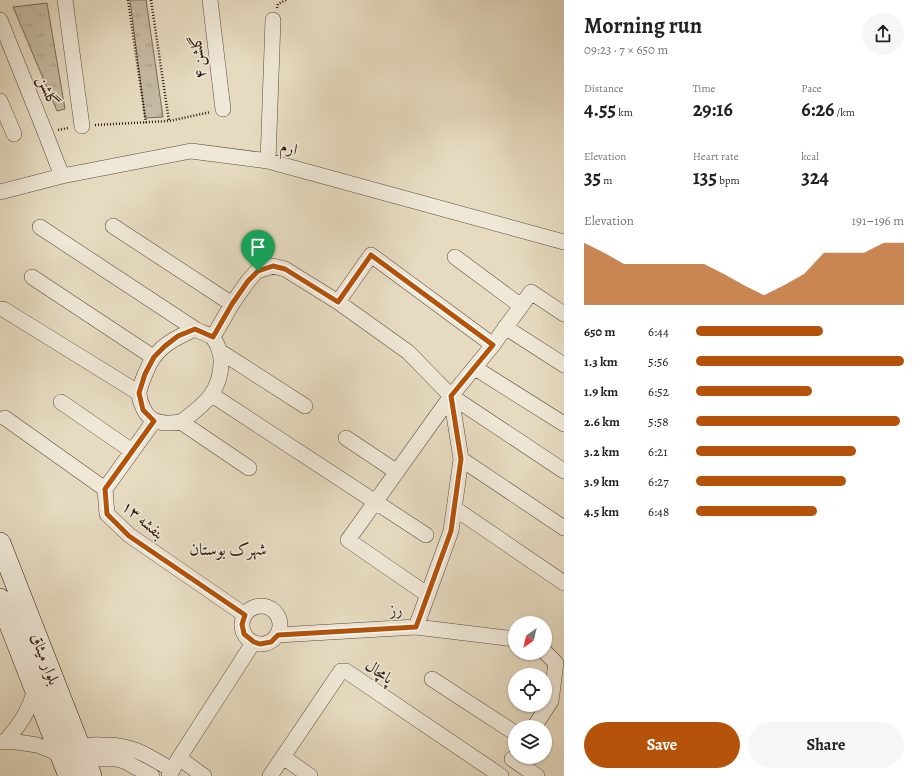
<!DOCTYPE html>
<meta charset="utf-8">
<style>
body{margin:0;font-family:Alegreya,Amiri,serif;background:#f6f6f6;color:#222;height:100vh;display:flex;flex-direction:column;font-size:15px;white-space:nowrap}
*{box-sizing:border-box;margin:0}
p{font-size:13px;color:#767676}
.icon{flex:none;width:22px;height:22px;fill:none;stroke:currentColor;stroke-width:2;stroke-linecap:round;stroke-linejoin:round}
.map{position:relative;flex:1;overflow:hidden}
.details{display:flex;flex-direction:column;background:#fff;width:360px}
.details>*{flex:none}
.needle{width:26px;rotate:214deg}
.controls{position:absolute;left:508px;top:616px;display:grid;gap:8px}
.controls a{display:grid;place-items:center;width:44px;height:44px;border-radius:50%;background:#fff;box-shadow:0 1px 3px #0004;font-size:20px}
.pin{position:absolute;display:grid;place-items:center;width:34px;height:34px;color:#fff;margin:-41px -17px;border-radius:50% 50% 50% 0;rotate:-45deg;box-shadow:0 0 4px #0007}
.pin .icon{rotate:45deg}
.round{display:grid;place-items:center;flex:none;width:42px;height:42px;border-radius:21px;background:#f6f6f6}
.overview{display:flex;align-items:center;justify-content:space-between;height:68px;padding:0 20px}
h1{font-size:22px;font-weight:700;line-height:30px}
.stats{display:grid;grid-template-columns:repeat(3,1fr);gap:6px;height:68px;padding:4px 20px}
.stats div{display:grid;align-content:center}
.stats b{font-size:20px;font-weight:700}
.stats small{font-size:11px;font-weight:400}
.stats p{font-size:11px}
.chart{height:112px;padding:8px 20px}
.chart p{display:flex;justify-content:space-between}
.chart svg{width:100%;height:72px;margin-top:4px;fill:#b45309;opacity:.7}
.button{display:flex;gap:8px;margin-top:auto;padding:8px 20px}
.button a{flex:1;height:46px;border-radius:24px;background:#b45309;color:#fff;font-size:16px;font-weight:700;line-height:46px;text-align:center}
.button a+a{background:#f6f6f6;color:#222}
ul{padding:0 20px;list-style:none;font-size:13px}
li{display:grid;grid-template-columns:64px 48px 1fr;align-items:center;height:30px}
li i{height:10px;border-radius:5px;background:#b45309}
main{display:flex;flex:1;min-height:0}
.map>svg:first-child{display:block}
.grass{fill:url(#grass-tufts);stroke:#796959}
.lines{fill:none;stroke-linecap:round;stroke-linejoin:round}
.street-casing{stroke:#5a493c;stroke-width:16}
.secondary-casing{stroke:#2c180f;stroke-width:22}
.path{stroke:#2c180f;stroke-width:2.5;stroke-dasharray:1 2;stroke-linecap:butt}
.street{stroke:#efe8d7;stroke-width:15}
.secondary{stroke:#efe8d7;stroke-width:21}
.route-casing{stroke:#fff;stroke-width:8}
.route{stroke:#b45309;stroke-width:5}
.labels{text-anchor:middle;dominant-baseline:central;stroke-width:3.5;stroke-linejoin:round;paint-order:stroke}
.street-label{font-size:16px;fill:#2c180f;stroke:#efe8d7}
.neighbourhood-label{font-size:17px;fill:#2c180f;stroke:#efe8d7}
</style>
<main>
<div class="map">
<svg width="564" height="776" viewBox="0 0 564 776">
<defs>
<pattern id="grass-tufts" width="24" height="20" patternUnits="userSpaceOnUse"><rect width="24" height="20" fill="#c6baa3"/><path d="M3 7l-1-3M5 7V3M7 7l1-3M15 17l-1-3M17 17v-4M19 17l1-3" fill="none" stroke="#aa9f8b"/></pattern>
</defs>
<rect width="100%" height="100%" fill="#e6dbc1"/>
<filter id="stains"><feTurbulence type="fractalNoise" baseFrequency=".005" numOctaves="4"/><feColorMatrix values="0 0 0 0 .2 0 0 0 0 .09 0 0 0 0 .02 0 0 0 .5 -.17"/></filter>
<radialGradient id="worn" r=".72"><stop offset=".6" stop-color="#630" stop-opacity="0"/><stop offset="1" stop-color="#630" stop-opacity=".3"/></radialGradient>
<path class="grass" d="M 130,0 L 146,0 L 163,117 L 145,118 Z
M 47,3 L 65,109 L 57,111 L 13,7 Z"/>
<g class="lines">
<defs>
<path id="street" d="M 65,0 L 82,126
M 210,0 L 223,109
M 0,20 L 45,132 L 62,176
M 0,101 L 14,134
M 268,161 L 273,20
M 0,192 L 62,176 L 191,151 L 268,161 L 564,242
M 113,226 L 232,304
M 40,227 L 195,329
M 455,257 L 521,306
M 32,277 L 153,357
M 338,302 L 371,255 L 493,345 L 451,396 L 348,540 L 428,595
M 3,309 L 139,393
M 505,327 L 564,365
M 213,337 L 232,304 L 248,281 L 257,271 L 273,266 L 285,269 L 338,302 L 408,352 L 451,396 L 461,459 L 451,531 L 416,627
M 493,345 C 505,327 519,310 531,292 L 564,314
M 221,352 L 305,406
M 475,368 L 564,424
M 212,395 L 426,535
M 451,396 L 564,471
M 61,402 L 132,451
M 5,418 L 105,489
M 154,421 L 105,489 L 107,514 L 129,535 L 245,615
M 181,422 C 204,405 222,391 221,360 C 221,353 217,342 212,337 C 208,334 200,332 195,329 C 180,336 164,343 154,357 C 149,363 139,387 139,394 C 140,403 145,416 154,420 C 161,424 174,423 181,422 L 249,468
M 346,438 L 397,472
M 461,459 L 564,528
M 454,508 L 564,583
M242 625a19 19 0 1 1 38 0a19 19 0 1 1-38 0Z
M 278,635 L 416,627 L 515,639
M 432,679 L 515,733
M 534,727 L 551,701 L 556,663 L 545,652
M 0,742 L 17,742 L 37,745 L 48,749 L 61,756 L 82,753 L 92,759 L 116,759 L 124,761 L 152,776
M 5,742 C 20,724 29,712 35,689
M 82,753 C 83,751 86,747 88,746 C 92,744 99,745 103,745 C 132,744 148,756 172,770
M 283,757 L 310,776
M 179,758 L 204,776
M 512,759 L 537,776
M 169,776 L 179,758 L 253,643
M 270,776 L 341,671 L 346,671 L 501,776"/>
<path id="secondary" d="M 0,543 L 91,776
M 0,599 L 69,776"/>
</defs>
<use href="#street" class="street-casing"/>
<use href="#secondary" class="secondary-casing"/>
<path class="path" d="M 128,0 L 146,123
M 151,0 L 169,121
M 277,8 L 278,4 L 286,0
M 95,125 L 169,121 L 211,112
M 58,130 L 68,128"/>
<use href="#street" class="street"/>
<use href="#secondary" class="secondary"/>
</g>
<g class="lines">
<defs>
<path id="route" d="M 371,255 L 493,345 L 451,396 L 461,459 L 451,531 L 416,627 L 278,635 L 271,642 L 260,644 L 254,642 L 244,634 L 242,624 L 245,615 L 129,536 L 107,514 L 105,489 L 154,421 L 143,410 L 139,393 L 145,374 L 154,357 L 165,346 L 178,336 L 195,329 L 213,337 L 232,304 L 248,281 L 258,271 L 273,266 L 285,269 L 338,302 Z"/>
</defs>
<use href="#route" class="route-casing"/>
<use href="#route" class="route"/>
</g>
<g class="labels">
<g class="street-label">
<text transform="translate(198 57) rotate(-97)">گلشن ۴</text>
<text transform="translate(48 91) rotate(68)">گلشن</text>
<text transform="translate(289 148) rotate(15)">ارم</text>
<text transform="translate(143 520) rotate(40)">بنفشه ۱۳</text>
<text transform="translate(396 610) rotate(-3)">رز</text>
<text transform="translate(45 659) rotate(69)">بلوار میثاق</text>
<text transform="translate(379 672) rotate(34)">پامچال</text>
</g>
<g class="neighbourhood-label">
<text x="228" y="549">شهرک بوستان</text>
</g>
</g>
<rect width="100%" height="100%" filter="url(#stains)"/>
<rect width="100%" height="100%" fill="url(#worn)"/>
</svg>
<div class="controls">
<a><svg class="needle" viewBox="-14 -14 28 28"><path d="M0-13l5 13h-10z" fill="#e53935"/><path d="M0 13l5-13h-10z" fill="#767676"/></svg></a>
<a><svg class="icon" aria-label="locate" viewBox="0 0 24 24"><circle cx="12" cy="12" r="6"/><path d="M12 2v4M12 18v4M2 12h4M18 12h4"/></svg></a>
<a><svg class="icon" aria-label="layers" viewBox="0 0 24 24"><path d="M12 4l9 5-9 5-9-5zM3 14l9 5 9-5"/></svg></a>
</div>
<div class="pin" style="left:258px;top:271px;background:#1e9e55"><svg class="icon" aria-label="arrive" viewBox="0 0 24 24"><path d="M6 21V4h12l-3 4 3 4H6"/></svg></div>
</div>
<section class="details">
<div class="overview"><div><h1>Morning run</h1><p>09:23 · 7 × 650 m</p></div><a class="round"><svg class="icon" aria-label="share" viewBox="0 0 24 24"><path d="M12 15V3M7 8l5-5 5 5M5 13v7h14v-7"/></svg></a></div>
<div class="stats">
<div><p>Distance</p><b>4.55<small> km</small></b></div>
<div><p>Time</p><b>29:16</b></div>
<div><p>Pace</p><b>6:26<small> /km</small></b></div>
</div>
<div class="stats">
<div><p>Elevation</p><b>35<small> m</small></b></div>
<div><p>Heart rate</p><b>135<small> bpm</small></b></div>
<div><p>kcal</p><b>324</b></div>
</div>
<div class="chart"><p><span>Elevation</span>191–196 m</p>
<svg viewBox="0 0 160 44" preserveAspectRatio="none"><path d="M0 44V6L10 12L20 19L30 19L40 19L50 19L60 19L70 25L80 32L90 38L100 32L110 25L120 12L130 12L140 12L150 6L160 6V44z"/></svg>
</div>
<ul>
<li><b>650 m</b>6:44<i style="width:61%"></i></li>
<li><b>1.3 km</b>5:56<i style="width:100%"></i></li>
<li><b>1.9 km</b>6:52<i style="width:56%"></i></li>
<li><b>2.6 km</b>5:58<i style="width:98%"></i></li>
<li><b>3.2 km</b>6:21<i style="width:77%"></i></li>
<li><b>3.9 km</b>6:27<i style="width:72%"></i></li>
<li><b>4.5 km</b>6:48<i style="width:58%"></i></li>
</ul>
<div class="button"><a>Save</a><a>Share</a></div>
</section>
</main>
